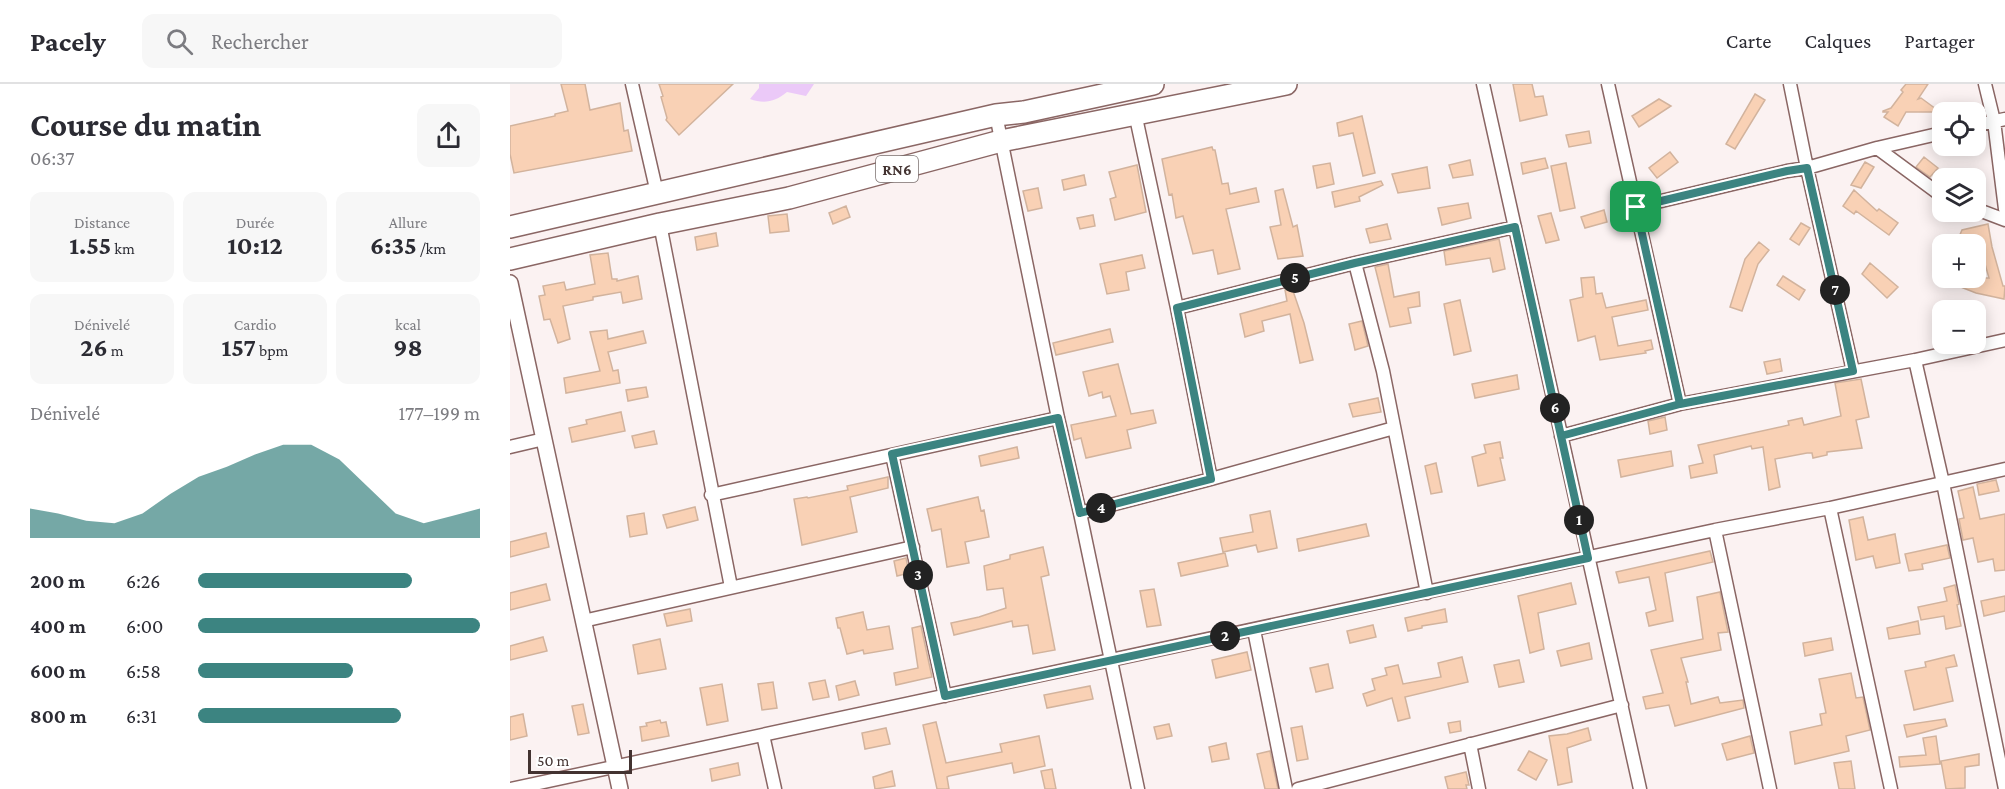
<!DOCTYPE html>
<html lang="fr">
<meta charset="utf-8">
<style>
body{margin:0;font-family:"Crimson Pro",serif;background:#f7f7f7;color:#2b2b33;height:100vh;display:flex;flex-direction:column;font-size:22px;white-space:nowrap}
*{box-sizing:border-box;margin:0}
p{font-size:20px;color:#7c7c81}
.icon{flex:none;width:33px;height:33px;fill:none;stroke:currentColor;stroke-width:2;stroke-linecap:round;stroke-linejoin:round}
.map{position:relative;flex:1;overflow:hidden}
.panel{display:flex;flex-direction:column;background:#fff;width:510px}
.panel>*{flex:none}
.buttons{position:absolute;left:1422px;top:18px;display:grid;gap:12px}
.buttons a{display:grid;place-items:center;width:54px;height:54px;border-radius:12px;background:#fff;box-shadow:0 3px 15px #0003;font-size:30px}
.scale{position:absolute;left:18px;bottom:15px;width:104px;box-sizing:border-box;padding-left:6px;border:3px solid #433331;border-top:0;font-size:16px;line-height:21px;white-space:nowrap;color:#433331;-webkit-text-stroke:4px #fff;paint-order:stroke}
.pin{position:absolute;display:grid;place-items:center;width:51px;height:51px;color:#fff;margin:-26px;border-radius:12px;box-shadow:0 3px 9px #0006}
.km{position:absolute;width:30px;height:30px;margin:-15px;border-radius:50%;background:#222;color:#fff;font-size:16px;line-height:30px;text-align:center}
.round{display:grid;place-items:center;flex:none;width:63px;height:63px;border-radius:12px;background:#f7f7f7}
.summary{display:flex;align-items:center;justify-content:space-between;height:102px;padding:0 30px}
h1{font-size:33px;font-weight:700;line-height:45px}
.figures{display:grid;grid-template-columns:repeat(3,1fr);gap:9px;height:102px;padding:6px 30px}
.figures div{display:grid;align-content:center;border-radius:12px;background:#f7f7f7;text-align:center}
.figures b{font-size:26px;font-weight:700}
.figures small{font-size:16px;font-weight:400}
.figures p{font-size:16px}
.chart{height:168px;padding:12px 30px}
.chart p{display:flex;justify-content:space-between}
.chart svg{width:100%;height:108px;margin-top:6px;fill:#3c8481;opacity:.7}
ul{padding:0 30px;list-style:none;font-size:20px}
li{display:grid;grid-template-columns:96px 72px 1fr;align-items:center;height:45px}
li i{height:15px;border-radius:8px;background:#3c8481}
header{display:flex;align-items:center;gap:36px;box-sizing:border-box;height:84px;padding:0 30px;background:#fff;border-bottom:2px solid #e1e1e2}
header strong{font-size:28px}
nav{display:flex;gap:33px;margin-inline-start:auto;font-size:21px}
.search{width:420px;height:54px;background:#f7f7f7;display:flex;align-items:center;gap:15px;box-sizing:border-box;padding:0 21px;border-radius:12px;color:#7c7c81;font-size:22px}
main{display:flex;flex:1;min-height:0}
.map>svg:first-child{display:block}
.water{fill:#ebc9f8}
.building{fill:#f9d1b5;stroke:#d2b39d;stroke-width:1.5}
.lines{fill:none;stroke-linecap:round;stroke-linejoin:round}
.minor-casing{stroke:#8a6664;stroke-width:15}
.tertiary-casing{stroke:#8a6664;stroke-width:18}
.trunk-casing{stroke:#8a6664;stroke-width:24}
.minor{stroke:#fff;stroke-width:12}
.tertiary{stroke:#fff;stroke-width:15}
.trunk{stroke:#fff;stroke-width:21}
.route-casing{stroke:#fff;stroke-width:12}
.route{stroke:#3c8481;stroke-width:8}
.labels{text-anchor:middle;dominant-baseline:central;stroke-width:4.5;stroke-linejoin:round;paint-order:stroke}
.shield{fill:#fff;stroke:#7b706f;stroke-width:1.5}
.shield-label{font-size:16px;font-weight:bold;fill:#433331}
</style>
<header>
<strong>Pacely</strong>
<div class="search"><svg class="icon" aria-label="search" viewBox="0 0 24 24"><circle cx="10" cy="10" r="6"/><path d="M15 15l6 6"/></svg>Rechercher</div>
<nav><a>Carte</a><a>Calques</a><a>Partager</a></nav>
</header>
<main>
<section class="panel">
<div class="summary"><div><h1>Course du matin</h1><p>06:37</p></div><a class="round"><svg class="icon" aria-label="share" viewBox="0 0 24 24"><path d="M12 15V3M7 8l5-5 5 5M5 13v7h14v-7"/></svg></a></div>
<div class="figures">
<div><p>Distance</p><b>1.55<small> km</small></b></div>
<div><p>Durée</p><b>10:12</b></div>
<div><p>Allure</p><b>6:35<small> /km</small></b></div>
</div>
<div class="figures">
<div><p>Dénivelé</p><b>26<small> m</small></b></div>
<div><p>Cardio</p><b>157<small> bpm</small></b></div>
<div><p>kcal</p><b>98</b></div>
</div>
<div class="chart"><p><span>Dénivelé</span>177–199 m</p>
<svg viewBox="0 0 160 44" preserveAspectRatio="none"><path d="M0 44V32L10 34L20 37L30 38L40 34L50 26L60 19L70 15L80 10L90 6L100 6L110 12L120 23L130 34L140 38L150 35L160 32V44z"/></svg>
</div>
<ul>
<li><b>200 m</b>6:26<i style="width:76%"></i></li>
<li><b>400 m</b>6:00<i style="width:100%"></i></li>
<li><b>600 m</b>6:58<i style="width:55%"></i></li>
<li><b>800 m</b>6:31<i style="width:72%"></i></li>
</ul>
</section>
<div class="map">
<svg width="1495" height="705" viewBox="0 0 1495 705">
<rect width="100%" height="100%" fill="#fbf2f2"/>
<path class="water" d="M 249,0 L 304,0 L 296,12 L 277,8 C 265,18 254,20 240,15 L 249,4 Z"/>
<path class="building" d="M 51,0 L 75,0 L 80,26 L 110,19 L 114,47 L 118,46 L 122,67 L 4,89 L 0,70 L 0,42 L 45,32 L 45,30 L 58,27 Z
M 149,0 L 223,0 L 169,51 L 156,36 L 157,34 L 151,13 L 153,12 Z
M 1003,0 L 1022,0 L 1025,13 L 1033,12 L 1037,31 L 1010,37 Z
M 1396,0 L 1418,0 L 1408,15 L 1411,14 L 1430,28 L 1396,28 L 1388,42 L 1374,33 L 1378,28 L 1373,28 L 1373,27 L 1381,24 L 1393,8 L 1391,6 Z
M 1245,10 L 1255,16 L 1225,65 L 1216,60 Z
M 1149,15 L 1161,22 L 1129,43 L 1122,32 Z
M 852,32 L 865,89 L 853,92 L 843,49 L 829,52 L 827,39 Z
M 1079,47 L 1081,59 L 1059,63 L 1056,51 Z
M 702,63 L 703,66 L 705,66 L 712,100 L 718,99 L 720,110 L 746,104 L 749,118 L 716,125 L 730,185 L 708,190 L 703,166 L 683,170 L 673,132 L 666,134 L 662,110 L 659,111 L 652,75 Z
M 1160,68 L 1168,78 L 1147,94 L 1139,84 Z
M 1414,73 L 1428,84 L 1420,93 L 1406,83 Z
M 1035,74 L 1038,84 L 1013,90 L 1011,79 Z
M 960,76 L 963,91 L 943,94 L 939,81 Z
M 1355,78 L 1364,83 L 1351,104 L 1341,101 Z
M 820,79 L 824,100 L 807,104 L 803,82 Z
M 1056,79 L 1065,124 L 1050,127 L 1041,82 Z
M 627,81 L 636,128 L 605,136 L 600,115 L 606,113 L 599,88 Z
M 917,83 L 920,104 L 888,109 L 882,90 Z
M 574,91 L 576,101 L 554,106 L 552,96 Z
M 871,97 L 873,101 L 849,113 L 850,117 L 825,123 L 822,108 Z
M 528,104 L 532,124 L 518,127 L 513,107 Z
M 773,105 L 783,143 L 787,141 L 793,172 L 768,175 L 760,143 L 771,141 L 765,107 Z
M 1344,106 L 1367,127 L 1369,125 L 1388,139 L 1379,151 L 1346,127 L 1344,130 L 1333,122 Z
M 958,119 L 961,134 L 932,141 L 928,124 Z
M 336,122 L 340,133 L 323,140 L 319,129 Z
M 1094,126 L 1097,138 L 1075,144 L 1071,133 Z
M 1041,129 L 1049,156 L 1036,159 L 1028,132 Z
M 277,130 L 279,147 L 260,149 L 258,132 Z
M 583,131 L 585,142 L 570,145 L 567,134 Z
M 1291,139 L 1300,144 L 1289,161 L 1280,155 Z
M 877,140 L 881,155 L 860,159 L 856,145 Z
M 1478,140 L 1482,163 L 1493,202 L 1495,202 L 1494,215 L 1466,209 L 1428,194 L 1479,194 L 1469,159 L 1446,160 L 1452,146 Z
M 206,149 L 208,162 L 187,166 L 185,153 Z
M 989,155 L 995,185 L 983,188 L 980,174 L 936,181 L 934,167 Z
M 1249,158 L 1259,166 L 1248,180 L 1232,227 L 1220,223 L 1235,175 Z
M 98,169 L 102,195 L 107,195 L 107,197 L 128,192 L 132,215 L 113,219 L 111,208 L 83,213 L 83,216 L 53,222 L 60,255 L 48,259 L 40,235 L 34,236 L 29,212 L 35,211 L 33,202 L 54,198 L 56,206 L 85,200 L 80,171 Z
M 632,171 L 635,184 L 616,188 L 619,206 L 597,210 L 590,180 Z
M 1360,179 L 1388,203 L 1377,214 L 1352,190 Z
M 878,180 L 884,213 L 909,208 L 910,222 L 898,224 L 901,239 L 880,243 L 865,183 Z
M 1273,192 L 1295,206 L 1289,216 L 1267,201 Z
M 1084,193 L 1086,210 L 1092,209 L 1096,224 L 1136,216 L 1138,226 L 1102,233 L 1108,262 L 1141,256 L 1143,265 L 1135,267 L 1136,269 L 1090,276 L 1085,252 L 1068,257 L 1060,216 L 1073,213 L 1071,194 Z
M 782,204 L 794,239 L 803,276 L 790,279 L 780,230 L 752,237 L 754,247 L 735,253 L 730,230 L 777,217 L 775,206 Z
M 950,216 L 961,267 L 944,271 L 934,220 Z
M 852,237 L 858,262 L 845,266 L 839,240 Z
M 600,245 L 603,258 L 546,271 L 543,259 Z
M 97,246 L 98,255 L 133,247 L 136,259 L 98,268 L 103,287 L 108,286 L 110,299 L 56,309 L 54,294 L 90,287 L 80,248 Z
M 1270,275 L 1272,287 L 1257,290 L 1254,278 Z
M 608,280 L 621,330 L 643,326 L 646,339 L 617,346 L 621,364 L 576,374 L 571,354 L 564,356 L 561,341 L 606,332 L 600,312 L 593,314 L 592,308 L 579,312 L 573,288 Z
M 1007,291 L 1009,305 L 965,314 L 962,300 Z
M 1351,295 L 1359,333 L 1346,336 L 1352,364 L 1317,368 L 1317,371 L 1303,374 L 1302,369 L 1297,369 L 1265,375 L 1270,403 L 1259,406 L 1253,363 L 1242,365 L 1241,362 L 1204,371 L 1207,389 L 1181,394 L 1179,382 L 1193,379 L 1188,361 L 1279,341 L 1278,337 L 1292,334 L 1294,341 L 1331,332 L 1325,299 Z
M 136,303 L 138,313 L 118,317 L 116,306 Z
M 868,314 L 871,328 L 843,333 L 839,320 Z
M 111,328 L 115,347 L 62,358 L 59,344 L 77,340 L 76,336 Z
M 1155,333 L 1157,346 L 1140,350 L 1138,337 Z
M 144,347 L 147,360 L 125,364 L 122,352 Z
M 990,358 L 993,374 L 990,374 L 995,396 L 968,402 L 962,373 L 976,369 L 974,361 Z
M 507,363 L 509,374 L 471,382 L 469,372 Z
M 1161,367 L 1163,382 L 1111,393 L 1108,376 Z
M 926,379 L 932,408 L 921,410 L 915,382 Z
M 378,393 L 378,404 L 340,413 L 347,448 L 292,461 L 284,415 L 297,413 L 298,414 L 338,406 L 337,402 Z
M 1486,396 L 1489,407 L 1469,411 L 1467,400 Z
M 1463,403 L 1470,435 L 1495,430 L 1495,486 L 1485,487 L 1483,475 L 1468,478 L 1463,454 L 1453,456 L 1449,435 L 1454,434 L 1448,407 Z
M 468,413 L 471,427 L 474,426 L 479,453 L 455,458 L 459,479 L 437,483 L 431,445 L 422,447 L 417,425 Z
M 185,423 L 188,436 L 157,444 L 153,431 Z
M 760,427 L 767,464 L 748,468 L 746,461 L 713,468 L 710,454 L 743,448 L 740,431 Z
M 134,429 L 137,450 L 120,453 L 117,432 Z
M 1353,433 L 1358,456 L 1385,450 L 1390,479 L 1366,484 L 1363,472 L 1346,476 L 1339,436 Z
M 856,440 L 859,452 L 789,467 L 787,455 Z
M 36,449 L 39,463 L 0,473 L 0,458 Z
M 1437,461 L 1440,474 L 1412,480 L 1413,485 L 1399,487 L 1395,470 Z
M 533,463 L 539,491 L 531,493 L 545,566 L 523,570 L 518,541 L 503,543 L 502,537 L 444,551 L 441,539 L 469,533 L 496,524 L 493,504 L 477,506 L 474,482 L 500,475 L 500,471 Z
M 1200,467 L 1203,478 L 1155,489 L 1163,537 L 1139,542 L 1136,529 L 1146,526 L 1139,493 L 1109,499 L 1106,488 Z
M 715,469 L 718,482 L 671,492 L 668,479 Z
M 396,474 L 399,489 L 387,492 L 384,477 Z
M 1061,499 L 1066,520 L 1028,529 L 1034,565 L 1020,569 L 1008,512 Z
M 36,500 L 40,516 L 0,526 L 0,509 Z
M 1445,501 L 1449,520 L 1447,521 L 1451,542 L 1436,545 L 1434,532 L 1411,536 L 1408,523 L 1437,517 L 1434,504 Z
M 644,505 L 651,541 L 637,543 L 630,507 Z
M 1210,508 L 1218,548 L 1208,549 L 1211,566 L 1171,574 L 1178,598 L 1176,598 L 1181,620 L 1208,613 L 1210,619 L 1233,616 L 1234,624 L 1165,642 L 1159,621 L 1136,625 L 1133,613 L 1153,609 L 1141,566 L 1193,555 L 1187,513 Z
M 1495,512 L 1495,527 L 1474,532 L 1471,517 Z
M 180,525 L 182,537 L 157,542 L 154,530 Z
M 935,525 L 937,538 L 912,542 L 912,544 L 898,547 L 895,534 Z
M 353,528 L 357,546 L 379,542 L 383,565 L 354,570 L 353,566 L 337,570 L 330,544 L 328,544 L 326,534 Z
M 1408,537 L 1410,550 L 1379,555 L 1377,544 Z
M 863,541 L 866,553 L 840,559 L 837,547 Z
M 411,542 L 422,593 L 386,601 L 384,589 L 408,584 L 402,544 Z
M 33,553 L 37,567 L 0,576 L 0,562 Z
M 1321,554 L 1323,566 L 1295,572 L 1293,559 Z
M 150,555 L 156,585 L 128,590 L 123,561 Z
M 1079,559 L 1082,575 L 1051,582 L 1047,567 Z
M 737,568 L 741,586 L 706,594 L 702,576 Z
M 1444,571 L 1447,582 L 1436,584 L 1443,617 L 1404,626 L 1395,587 L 1416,583 L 1415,578 Z
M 952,573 L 958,598 L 895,613 L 900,634 L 888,637 L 882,614 L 857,622 L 853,610 L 865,606 L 862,595 L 877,591 L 875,584 L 888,581 L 893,600 L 931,593 L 928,579 Z
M 1009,576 L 1014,598 L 989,603 L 984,581 Z
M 818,580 L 823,604 L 806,608 L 800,584 Z
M 1341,589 L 1346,614 L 1353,613 L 1360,646 L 1336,652 L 1339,667 L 1285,680 L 1280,648 L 1312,641 L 1310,630 L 1316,629 L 1309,595 Z
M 315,596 L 319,613 L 303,616 L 299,599 Z
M 345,597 L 349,611 L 329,616 L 326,602 Z
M 263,598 L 267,624 L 252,626 L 248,600 Z
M 212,600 L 218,637 L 197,641 L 190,604 Z
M 580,602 L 583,615 L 537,624 L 534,611 Z
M 73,620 L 79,649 L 68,651 L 62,622 Z
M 13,630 L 17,652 L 0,656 L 0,633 Z
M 1435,635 L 1437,642 L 1397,653 L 1394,641 Z
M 150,636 L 151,639 L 156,638 L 159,652 L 132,657 L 130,643 L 137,642 L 136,639 Z
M 950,637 L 951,647 L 940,649 L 938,639 Z
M 426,638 L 436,679 L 492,668 L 490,660 L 529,652 L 535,682 L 504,689 L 502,679 L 439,692 L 437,693 L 439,705 L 427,705 L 413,641 Z
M 659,640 L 662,652 L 647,655 L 644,643 Z
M 792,642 L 798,675 L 787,677 L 781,644 Z
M 376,644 L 380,660 L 355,665 L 352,649 Z
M 1078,644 L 1081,656 L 1057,664 L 1062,698 L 1048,701 L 1039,652 L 1057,650 Z
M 1240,652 L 1244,669 L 1217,676 L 1212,660 Z
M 1426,652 L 1430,680 L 1390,683 L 1389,673 L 1416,671 L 1413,654 Z
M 716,659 L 719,675 L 702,678 L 699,663 Z
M 760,667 L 768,705 L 755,705 L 747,670 Z
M 1019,667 L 1037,676 L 1026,696 L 1008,686 Z
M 1469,670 L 1469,681 L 1455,683 L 1455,704 L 1436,705 L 1431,677 Z
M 1341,677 L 1345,705 L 1329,705 L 1324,679 Z
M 228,679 L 230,691 L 202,697 L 200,685 Z
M 542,685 L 546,705 L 535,705 L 531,687 Z
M 382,687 L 385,702 L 365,705 L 363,693 Z
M 956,688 L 959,701 L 956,701 L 957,705 L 938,705 L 935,693 Z"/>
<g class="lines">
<defs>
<path id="minor" d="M 122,0 L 147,109
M 973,0 L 1130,705
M 1098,0 L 1170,320
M 1280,0 L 1297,84 L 1343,287
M 1475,0 L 1484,37 L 1495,125
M 625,29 L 667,224 L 701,395
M 486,31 L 548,334 L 570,429 L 628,705
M 1466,41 L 1495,35
M 1367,64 L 1432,112
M 1126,123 L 1277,87 L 1297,84 L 1367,64 L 1432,49
M 1466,125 L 1495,136
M 150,140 L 221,503
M 845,179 L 873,287 L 917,509
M 667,224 L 845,179 L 1005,143
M 1405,276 L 1433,399 L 1495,705
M 1051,352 L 1170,320 L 1405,276 L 1495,256
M 0,363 L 34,355
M 382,371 L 435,612
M 201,411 L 548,334
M 1320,424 L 1381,705
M 570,429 L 701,395 L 884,344
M 1205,446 L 1260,705
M 73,537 L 403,463
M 744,546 L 776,705
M 253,651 L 265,705
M 960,660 L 969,705
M 1,705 L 1205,446 L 1320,424 L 1495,385
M 788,705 L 1112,621"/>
<path id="tertiary" d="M 0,199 L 110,705"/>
<path id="trunk" d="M 0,143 L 486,31 L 514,28 L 643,0
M 0,175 L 150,140 L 279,114 L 491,57 L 776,0"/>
</defs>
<use href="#minor" class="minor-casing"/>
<use href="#tertiary" class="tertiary-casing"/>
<use href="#trunk" class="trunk-casing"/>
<use href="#minor" class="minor"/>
<use href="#tertiary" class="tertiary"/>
<use href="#trunk" class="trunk"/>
</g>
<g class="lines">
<defs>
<path id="route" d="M 1126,123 L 1170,320 L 1051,352 L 1078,474 L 435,612 L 382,370 L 548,334 L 570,429 L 701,395 L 667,224 L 845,179 L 1005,143 L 1051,352 L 1170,320 L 1343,287 L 1297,84 L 1277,87 L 1126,123"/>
</defs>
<use href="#route" class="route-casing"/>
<use href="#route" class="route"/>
</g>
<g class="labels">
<rect class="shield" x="366" y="72" width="42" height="26" rx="4.5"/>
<g class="shield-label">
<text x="387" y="85">RN6</text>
</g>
</g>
</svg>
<div class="buttons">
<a><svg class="icon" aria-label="locate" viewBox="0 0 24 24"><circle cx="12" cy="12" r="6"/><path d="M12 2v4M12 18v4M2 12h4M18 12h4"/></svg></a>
<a><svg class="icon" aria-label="layers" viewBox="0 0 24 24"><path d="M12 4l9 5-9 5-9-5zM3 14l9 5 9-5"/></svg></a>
<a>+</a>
<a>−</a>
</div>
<div class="scale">50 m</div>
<div class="pin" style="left:1126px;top:123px;background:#1e9e55"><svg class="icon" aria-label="arrive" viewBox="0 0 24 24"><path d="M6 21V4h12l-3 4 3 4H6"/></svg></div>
<b class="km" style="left:1069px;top:436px">1</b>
<b class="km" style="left:715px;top:552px">2</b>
<b class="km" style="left:408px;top:491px">3</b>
<b class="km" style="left:591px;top:424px">4</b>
<b class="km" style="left:785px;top:194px">5</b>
<b class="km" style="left:1045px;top:324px">6</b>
<b class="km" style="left:1325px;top:206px">7</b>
</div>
</main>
